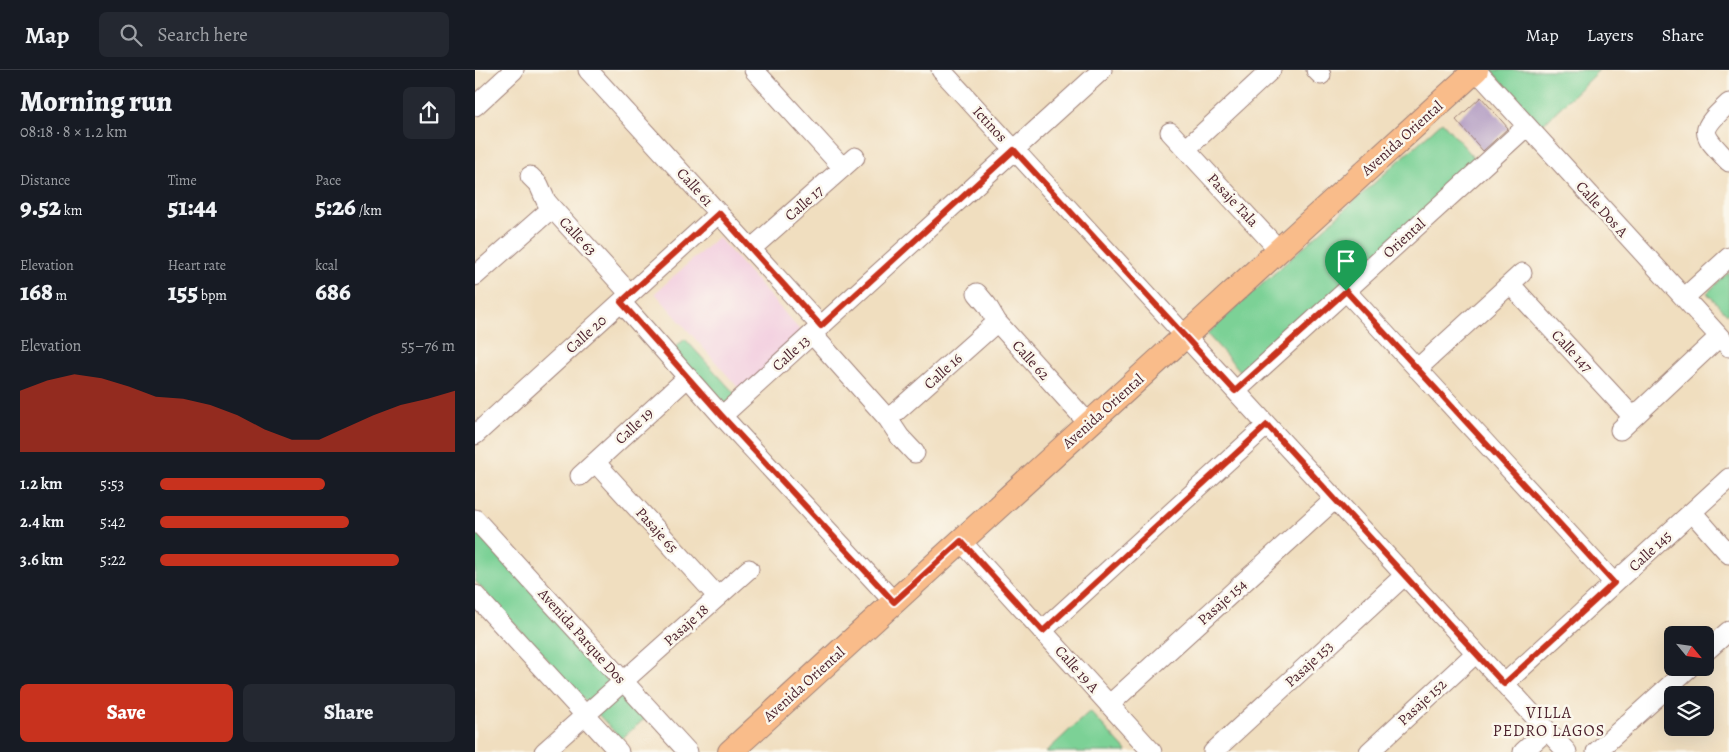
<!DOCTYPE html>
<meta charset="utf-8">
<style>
body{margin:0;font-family:Alegreya,serif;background:#242831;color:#f1f3f6;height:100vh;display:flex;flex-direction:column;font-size:19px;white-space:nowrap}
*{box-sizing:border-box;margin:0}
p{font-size:16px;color:#9ea1a6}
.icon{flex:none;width:28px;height:28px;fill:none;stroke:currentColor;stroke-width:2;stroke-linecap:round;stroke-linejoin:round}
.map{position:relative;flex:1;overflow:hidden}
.details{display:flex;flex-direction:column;background:#171b24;width:475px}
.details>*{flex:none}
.needle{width:32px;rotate:119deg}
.tools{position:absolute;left:1189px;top:556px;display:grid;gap:10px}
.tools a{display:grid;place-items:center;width:50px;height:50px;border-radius:8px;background:#171b24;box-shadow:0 5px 20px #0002;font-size:25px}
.pin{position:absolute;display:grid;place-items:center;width:42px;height:42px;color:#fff;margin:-51px -21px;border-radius:50% 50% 50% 0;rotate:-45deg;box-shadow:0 0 5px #0007}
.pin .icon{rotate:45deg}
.round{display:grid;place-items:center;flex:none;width:52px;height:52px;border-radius:8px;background:#242831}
.overview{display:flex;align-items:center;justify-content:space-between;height:85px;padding:0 20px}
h1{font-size:28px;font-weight:800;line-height:38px}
.metrics{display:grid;grid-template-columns:repeat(3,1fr);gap:8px;height:85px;padding:5px 20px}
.metrics div{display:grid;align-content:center}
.metrics b{font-size:25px;font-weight:800}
.metrics small{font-size:14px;font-weight:400}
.metrics p{font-size:14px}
.chart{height:140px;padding:10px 20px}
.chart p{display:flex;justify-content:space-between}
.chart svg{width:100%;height:90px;margin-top:5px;fill:#c8321e;opacity:.7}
.cta{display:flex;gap:10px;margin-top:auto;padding:10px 20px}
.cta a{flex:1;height:58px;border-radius:8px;background:#c8321e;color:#fff;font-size:20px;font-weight:800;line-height:58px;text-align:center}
.cta a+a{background:#242831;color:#f1f3f6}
ul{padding:0 20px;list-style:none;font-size:16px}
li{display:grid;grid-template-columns:80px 60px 1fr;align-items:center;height:38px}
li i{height:12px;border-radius:6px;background:#c8321e}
header{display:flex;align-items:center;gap:30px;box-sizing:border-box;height:70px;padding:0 25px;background:#171b24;border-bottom:1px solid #363941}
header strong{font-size:24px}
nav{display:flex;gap:28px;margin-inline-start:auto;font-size:18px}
.search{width:350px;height:45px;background:#242831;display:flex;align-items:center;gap:12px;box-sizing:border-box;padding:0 18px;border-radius:8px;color:#9ea1a6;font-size:19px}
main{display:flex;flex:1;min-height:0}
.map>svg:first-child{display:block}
.built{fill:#f3cfe0}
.green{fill:#7bd196;stroke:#627860}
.building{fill:#b29cc3}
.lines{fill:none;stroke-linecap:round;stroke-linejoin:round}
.minor-casing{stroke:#9d7e75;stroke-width:21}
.major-casing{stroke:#9d7e75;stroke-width:26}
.minor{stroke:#fff;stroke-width:19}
.major{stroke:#f9bc8a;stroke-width:24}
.route-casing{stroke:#fff;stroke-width:10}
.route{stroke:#c8321e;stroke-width:6}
.labels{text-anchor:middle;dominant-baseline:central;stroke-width:5;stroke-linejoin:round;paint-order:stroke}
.street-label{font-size:15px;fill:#4a1f2b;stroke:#fbf7ec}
.neighbourhood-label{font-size:16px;letter-spacing:1px;fill:#4a1f2b;stroke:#fbf7ec}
</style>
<header>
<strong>Map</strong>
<div class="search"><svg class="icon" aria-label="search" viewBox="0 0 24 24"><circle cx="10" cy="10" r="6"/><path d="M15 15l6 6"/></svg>Search here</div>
<nav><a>Map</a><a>Layers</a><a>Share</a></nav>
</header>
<main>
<section class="details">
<div class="overview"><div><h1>Morning run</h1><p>08:18 · 8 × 1.2 km</p></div><a class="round"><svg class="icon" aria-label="share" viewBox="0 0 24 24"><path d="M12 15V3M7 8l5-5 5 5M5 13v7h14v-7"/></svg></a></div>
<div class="metrics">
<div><p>Distance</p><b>9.52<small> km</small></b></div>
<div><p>Time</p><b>51:44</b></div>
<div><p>Pace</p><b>5:26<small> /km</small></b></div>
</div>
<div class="metrics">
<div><p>Elevation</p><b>168<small> m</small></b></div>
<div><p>Heart rate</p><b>155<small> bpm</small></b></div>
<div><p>kcal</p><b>686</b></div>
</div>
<div class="chart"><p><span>Elevation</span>55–76 m</p>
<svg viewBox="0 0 160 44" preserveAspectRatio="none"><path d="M0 44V14L10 9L20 6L30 8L40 12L50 17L60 18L70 21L80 26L90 33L100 38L110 38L120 32L130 26L140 21L150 18L160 14V44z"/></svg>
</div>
<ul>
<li><b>1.2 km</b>5:53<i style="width:56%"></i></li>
<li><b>2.4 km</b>5:42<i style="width:64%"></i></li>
<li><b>3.6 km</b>5:22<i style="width:81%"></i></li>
</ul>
<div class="cta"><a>Save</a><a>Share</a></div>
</section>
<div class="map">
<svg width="1254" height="682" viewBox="0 0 1254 682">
<rect width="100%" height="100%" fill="#fbf7ec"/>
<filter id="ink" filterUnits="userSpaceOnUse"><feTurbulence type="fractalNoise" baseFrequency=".02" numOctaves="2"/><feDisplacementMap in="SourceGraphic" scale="10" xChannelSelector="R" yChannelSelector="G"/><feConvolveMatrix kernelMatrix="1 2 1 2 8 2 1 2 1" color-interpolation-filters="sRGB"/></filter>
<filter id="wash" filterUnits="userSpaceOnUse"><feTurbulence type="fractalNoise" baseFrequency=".0096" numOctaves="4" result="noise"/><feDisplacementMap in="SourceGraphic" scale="20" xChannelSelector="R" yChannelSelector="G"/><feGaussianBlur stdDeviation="1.12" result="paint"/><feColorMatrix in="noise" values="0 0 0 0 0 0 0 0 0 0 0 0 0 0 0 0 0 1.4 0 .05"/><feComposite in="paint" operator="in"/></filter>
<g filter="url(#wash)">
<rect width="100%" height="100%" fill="#f0debf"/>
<path class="built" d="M 243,167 L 330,266 L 267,322 L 180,223 Z"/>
<path class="green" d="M 1016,0 L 1124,0 L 1067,55 Z
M 967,52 L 1004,93 L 769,305 L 732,264 Z
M 1254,202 L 1254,243 L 1252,244 L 1232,223 Z
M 210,269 L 261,325 L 247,337 L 196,281 Z
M 0,458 L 173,646 L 146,669 L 0,511 Z
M 615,641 L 652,682 L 571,682 Z"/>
<g id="blocks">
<path class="building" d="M 1006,27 L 1033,58 L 1008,81 L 981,50 Z"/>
</g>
</g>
<g filter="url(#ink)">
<use href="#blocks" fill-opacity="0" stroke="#9d7e75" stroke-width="1"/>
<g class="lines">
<defs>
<path id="minor" d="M 113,0 L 346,256
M 279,0 L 368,98
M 466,0 L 1092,682
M 841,0 L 846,5
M 1001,0 L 1254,277
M 1254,33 C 1223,62 1225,62 1254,92
M 0,36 L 39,0
M 695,62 L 804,180
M 711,79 L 796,0
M 55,106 L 64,115 L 71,131 L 77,138 L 155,224
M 276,179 L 380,87
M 0,206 L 77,138
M 1035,214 L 1158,347
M 871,221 L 1139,513
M 502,223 L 512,235 L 522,252 L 614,354
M 1209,228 L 1254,187
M 146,232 L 247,346 L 419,532
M 337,264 L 413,349 L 425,367 L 440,383
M 942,299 L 1047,203
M 761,321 L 1052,56
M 247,346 L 627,0
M 413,349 L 522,252
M 1145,360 L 1244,267
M 0,365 L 244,143
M 120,392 L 243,527
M 105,406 L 213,307
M 1217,442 L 1254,484
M 0,449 L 213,682
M 486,471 L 677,682
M 0,525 L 144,682
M 567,561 L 792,355
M 1230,582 L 1254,561
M 1029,614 L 1254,408
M 634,635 L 860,429
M 69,682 L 274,499
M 738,682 L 930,505
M 894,682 L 1001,583
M 1048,682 L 1072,660
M 1121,682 L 1214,598"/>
<path id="major" d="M 255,682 L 1001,0"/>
</defs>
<use href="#minor" class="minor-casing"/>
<use href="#major" class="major-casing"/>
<use href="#minor" class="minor"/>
<use href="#major" class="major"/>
</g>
</g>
<g class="lines" filter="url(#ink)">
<defs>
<path id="route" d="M 539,80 L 760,321 L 871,221 L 1139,513 L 1029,614 L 792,355 L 568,561 L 486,471 L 419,532 L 247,346 L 146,232 L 244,143 L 346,256 Z"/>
</defs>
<use href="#route" class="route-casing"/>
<use href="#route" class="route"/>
</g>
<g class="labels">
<g class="street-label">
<text transform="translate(515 54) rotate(47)">Ictinos</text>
<text transform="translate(927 68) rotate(-42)">Avenida Oriental</text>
<text transform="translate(220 117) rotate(48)">Calle 61</text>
<text transform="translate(758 130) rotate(47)">Pasaje Tala</text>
<text transform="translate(329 133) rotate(-41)">Calle 17</text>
<text transform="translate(1127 139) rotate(48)">Calle Dos A</text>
<text transform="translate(103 166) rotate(47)">Calle 63</text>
<text transform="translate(929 168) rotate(-42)">Oriental</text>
<text transform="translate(111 264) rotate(-42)">Calle 20</text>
<text transform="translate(1097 281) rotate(47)">Calle 147</text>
<text transform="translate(316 283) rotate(-42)">Calle 13</text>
<text transform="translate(556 290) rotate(48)">Calle 62</text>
<text transform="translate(468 301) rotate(-42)">Calle 16</text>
<text transform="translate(628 341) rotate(-42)">Avenida Oriental</text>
<text transform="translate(159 356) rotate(-43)">Calle 19</text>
<text transform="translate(182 460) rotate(48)">Pasaje 65</text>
<text transform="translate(1175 481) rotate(-43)">Calle 145</text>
<text transform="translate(747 532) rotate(-42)">Pasaje 154</text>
<text transform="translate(211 555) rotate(-42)">Pasaje 18</text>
<text transform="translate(107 566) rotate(48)">Avenida Parque Dos</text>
<text transform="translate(834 594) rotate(-43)">Pasaje 153</text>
<text transform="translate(602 599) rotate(48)">Calle 19 A</text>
<text transform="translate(329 614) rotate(-42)">Avenida Oriental</text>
<text transform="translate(947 632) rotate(-43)">Pasaje 152</text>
</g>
<g class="neighbourhood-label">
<text x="1074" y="643">VILLA<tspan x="1074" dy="18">PEDRO LAGOS</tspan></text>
</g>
</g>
</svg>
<div class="tools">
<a><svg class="needle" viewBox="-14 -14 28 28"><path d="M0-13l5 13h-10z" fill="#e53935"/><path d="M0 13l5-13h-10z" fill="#9ea1a6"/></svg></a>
<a><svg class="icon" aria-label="layers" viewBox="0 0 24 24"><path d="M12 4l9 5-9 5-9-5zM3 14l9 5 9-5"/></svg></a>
</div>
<div class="pin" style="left:871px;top:221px;background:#1e9e55"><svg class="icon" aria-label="arrive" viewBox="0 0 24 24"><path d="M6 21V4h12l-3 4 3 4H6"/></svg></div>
</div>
</main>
